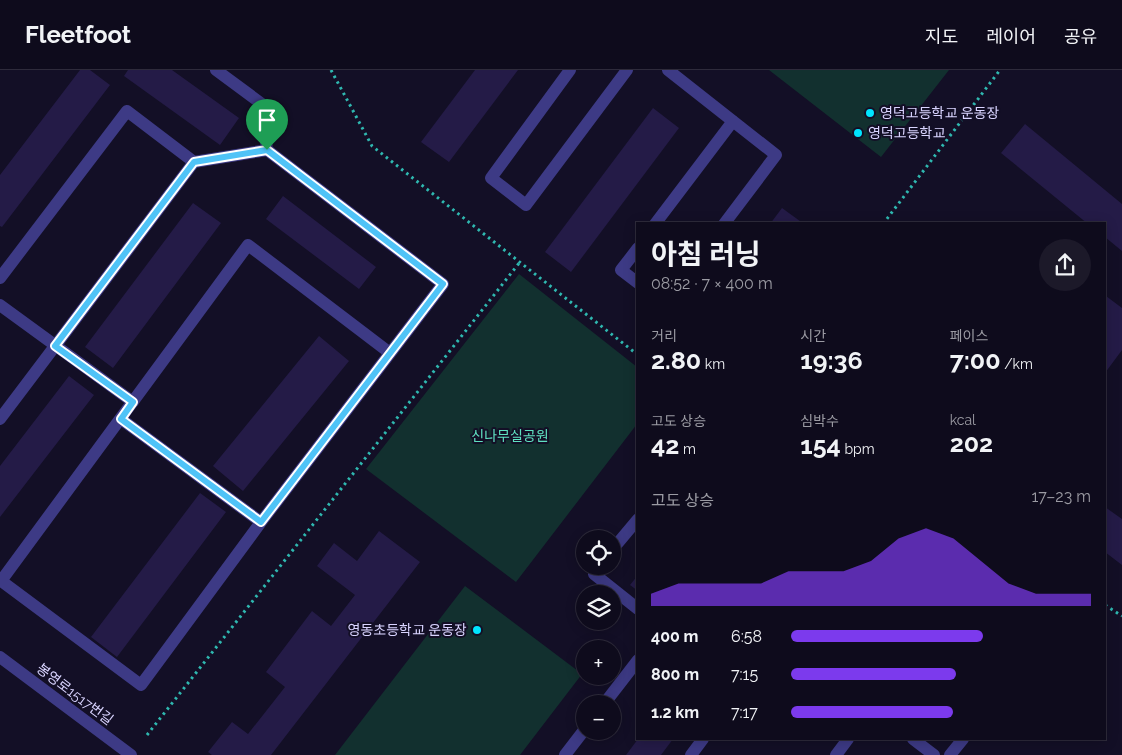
<!DOCTYPE html>
<html lang="ko">
<meta charset="utf-8">
<style>
body{margin:0;font-family:Raleway,"Noto Sans KR",sans-serif;background:#1c1929;color:#f1f3f6;height:100vh;display:flex;flex-direction:column;font-size:19px;white-space:nowrap}
*{box-sizing:border-box;margin:0}
p{font-size:16px;color:#9b9ba3}
.icon{flex:none;width:28px;height:28px;fill:none;stroke:currentColor;stroke-width:2;stroke-linecap:round;stroke-linejoin:round}
.map{position:relative;flex:1;overflow:hidden}
.drawer{position:absolute;left:636px;top:152px;width:470px;height:518px;display:flex;flex-direction:column;background:#0e0b1c;border-radius:0px;box-shadow:0 2px 12px #0003,0 0 0 1px #2e2b3b}
.drawer>*{flex:none}
.controls{position:absolute;left:576px;top:460px;display:grid;gap:10px}
.controls a{display:grid;place-items:center;width:45px;height:45px;border-radius:50%;background:#0e0b1c;box-shadow:0 2px 12px #0003,0 0 0 1px #2e2b3b;font-size:25px}
.pin{position:absolute;display:grid;place-items:center;width:42px;height:42px;color:#fff;margin:-51px -21px;border-radius:50% 50% 50% 0;rotate:-45deg;box-shadow:0 0 5px #0007}
.pin .icon{rotate:45deg}
.round{display:grid;place-items:center;flex:none;width:52px;height:52px;border-radius:26px;background:#1c1929}
.head{display:flex;align-items:center;justify-content:space-between;height:85px;padding:0 15px}
h1{font-size:28px;font-weight:700;line-height:38px}
.figures{display:grid;grid-template-columns:repeat(3,1fr);gap:8px;height:85px;padding:5px 15px}
.figures div{display:grid;align-content:center}
.figures b{font-size:25px;font-weight:700}
.figures small{font-size:14px;font-weight:400}
.figures p{font-size:14px}
.chart{height:140px;padding:10px 15px}
.chart p{display:flex;justify-content:space-between}
.chart svg{width:100%;height:90px;margin-top:5px;fill:#7c3aed;opacity:.7}
ul{padding:0 15px;list-style:none;font-size:16px}
li{display:grid;grid-template-columns:80px 60px 1fr;align-items:center;height:38px}
li i{height:12px;border-radius:6px;background:#7c3aed}
header{display:flex;align-items:center;gap:30px;box-sizing:border-box;height:70px;padding:0 25px;background:#0e0b1c;border-bottom:1px solid #2e2b3b}
header strong{font-size:24px}
nav{display:flex;gap:28px;margin-inline-start:auto;font-size:18px}
.map>svg:first-child{display:block}
.green{fill:#12302f}
.building{fill:#241b47}
.lines{fill:none;stroke-linecap:round;stroke-linejoin:round}
.path{stroke:#2fb8b0;stroke-width:3;stroke-dasharray:2.5 4;stroke-linecap:butt}
.minor{stroke:#3d3a85;stroke-width:12}
.route-casing{stroke:#fff;stroke-width:10}
.route{stroke:#4fc3f7;stroke-width:6}
.poi-dot{fill:#00e5ff;stroke:#130f26;stroke-width:2}
.labels{text-anchor:middle;dominant-baseline:central;stroke-width:4;stroke-linejoin:round;paint-order:stroke}
.poi-label{font-size:14px;fill:#d9d4ff;stroke:#130f26;text-anchor:start}
.park-label{font-size:14px;fill:#5fe0c0;stroke:#130f26}
.street-label{font-size:14px;fill:#d9d4ff;stroke:#130f26}
</style>
<header>
<strong>Fleetfoot</strong>
<nav><a>지도</a><a>레이어</a><a>공유</a></nav>
</header>
<div class="map">
<svg width="1122" height="685" viewBox="0 0 1122 685">
<rect width="100%" height="100%" fill="#130f26"/>
<path class="green" d="M 769,0 L 949,0 L 881,87 Z
M 519,204 L 637,297 L 637,354 L 516,512 L 366,399 Z
M 465,516 L 582,604 L 520,685 L 335,685 Z"/>
<path class="building" d="M 80,0 L 90,0 L 110,15 L 2,157 L 0,156 L 0,105 Z
M 128,0 L 172,0 L 239,48 L 220,75 L 124,6 Z
M 475,0 L 518,0 L 449,92 L 421,72 Z
M 653,38 L 679,58 L 571,202 L 545,182 Z
M 1025,54 L 1122,134 L 1122,181 L 1105,167 L 1105,154 L 1088,154 L 1001,83 Z
M 283,126 L 376,197 L 359,219 L 266,149 Z
M 193,133 L 221,153 L 113,298 L 85,277 Z
M 782,138 L 804,154 L 770,154 Z
M 1106,226 L 1122,238 L 1122,280 L 1105,303 Z
M 319,266 L 349,291 L 243,421 L 213,396 Z
M 69,306 L 94,325 L 0,447 L 0,396 Z
M 200,423 L 226,442 L 117,587 L 91,567 Z
M 1105,437 L 1122,449 L 1122,495 L 1105,482 Z
M 379,461 L 420,492 L 271,685 L 212,685 L 208,682 L 232,652 L 248,664 L 285,617 L 266,602 L 312,541 L 331,556 L 355,525 L 317,496 L 334,473 L 357,491 Z
M 638,505 L 638,521 L 630,515 Z
M 638,669 L 673,669 L 661,685 L 626,685 Z"/>
<g class="lines">
<path class="path" d="M 331,0 L 372,76 L 638,285
M 883,154 L 1000,0
M 1105,535 L 1122,546
M 147,665 L 520,192"/>
<path class="minor" d="M 570,0 L 491,108 L 526,135 L 627,0
M 668,0 L 776,85 L 724,154
M 655,154 L 733,51
M 638,178 L 621,200 L 638,213
M 0,208 L 127,41 L 194,92
M 0,235 L 133,332
M 0,349 L 194,92 L 267,80 L 262,34 L 216,0
M 121,349 L 261,452
M 612,480 L 638,449
M 600,496 L 594,504 L 638,539
M 0,510 L 141,615 L 261,452 L 443,214 L 267,80
M 1,511 L 248,175 L 390,283
M 0,587 L 131,685
M 604,634 L 638,590
M 913,669 L 934,685
M 565,685 L 585,659
M 691,685 L 703,669
M 836,685 L 848,669
M 950,685 L 963,669"/>
</g>
<g class="lines">
<defs>
<path id="route" d="M 267,80 L 443,214 L 261,452 L 121,349 L 133,332 L 55,276 L 194,92 Z"/>
</defs>
<use href="#route" class="route-casing"/>
<use href="#route" class="route"/>
</g>
<g class="poi-dot">
<circle cx="870" cy="43" r="5"/>
<circle cx="858" cy="63" r="5"/>
<circle cx="477" cy="560" r="5"/>
</g>
<g class="labels">
<g class="poi-label">
<text x="880" y="43">영덕고등학교 운동장</text>
<text x="868" y="63">영덕고등학교</text>
<text x="467" y="560" text-anchor="end">영동초등학교 운동장</text>
</g>
<g class="park-label">
<text x="510" y="366">신나무실공원</text>
</g>
<g class="street-label">
<text transform="translate(75 624) rotate(37)">봉영로1517번길</text>
</g>
</g>
</svg>
<div class="controls">
<a><svg class="icon" aria-label="locate" viewBox="0 0 24 24"><circle cx="12" cy="12" r="6"/><path d="M12 2v4M12 18v4M2 12h4M18 12h4"/></svg></a>
<a><svg class="icon" aria-label="layers" viewBox="0 0 24 24"><path d="M12 4l9 5-9 5-9-5zM3 14l9 5 9-5"/></svg></a>
<a>+</a>
<a>−</a>
</div>
<div class="pin" style="left:267px;top:80px;background:#1e9e55"><svg class="icon" aria-label="arrive" viewBox="0 0 24 24"><path d="M6 21V4h12l-3 4 3 4H6"/></svg></div>
<section class="drawer">
<div class="head"><div><h1>아침 러닝</h1><p>08:52 · 7 × 400 m</p></div><a class="round"><svg class="icon" aria-label="share" viewBox="0 0 24 24"><path d="M12 15V3M7 8l5-5 5 5M5 13v7h14v-7"/></svg></a></div>
<div class="figures">
<div><p>거리</p><b>2.80<small> km</small></b></div>
<div><p>시간</p><b>19:36</b></div>
<div><p>페이스</p><b>7:00<small> /km</small></b></div>
</div>
<div class="figures">
<div><p>고도 상승</p><b>42<small> m</small></b></div>
<div><p>심박수</p><b>154<small> bpm</small></b></div>
<div><p>kcal</p><b>202</b></div>
</div>
<div class="chart"><p><span>고도 상승</span>17–23 m</p>
<svg viewBox="0 0 160 44" preserveAspectRatio="none"><path d="M0 44V38L10 33L20 33L30 33L40 33L50 27L60 27L70 27L80 22L90 11L100 6L110 11L120 22L130 33L140 38L150 38L160 38V44z"/></svg>
</div>
<ul>
<li><b>400 m</b>6:58<i style="width:64%"></i></li>
<li><b>800 m</b>7:15<i style="width:55%"></i></li>
<li><b>1.2 km</b>7:17<i style="width:54%"></i></li>
</ul>
</section>
</div>
